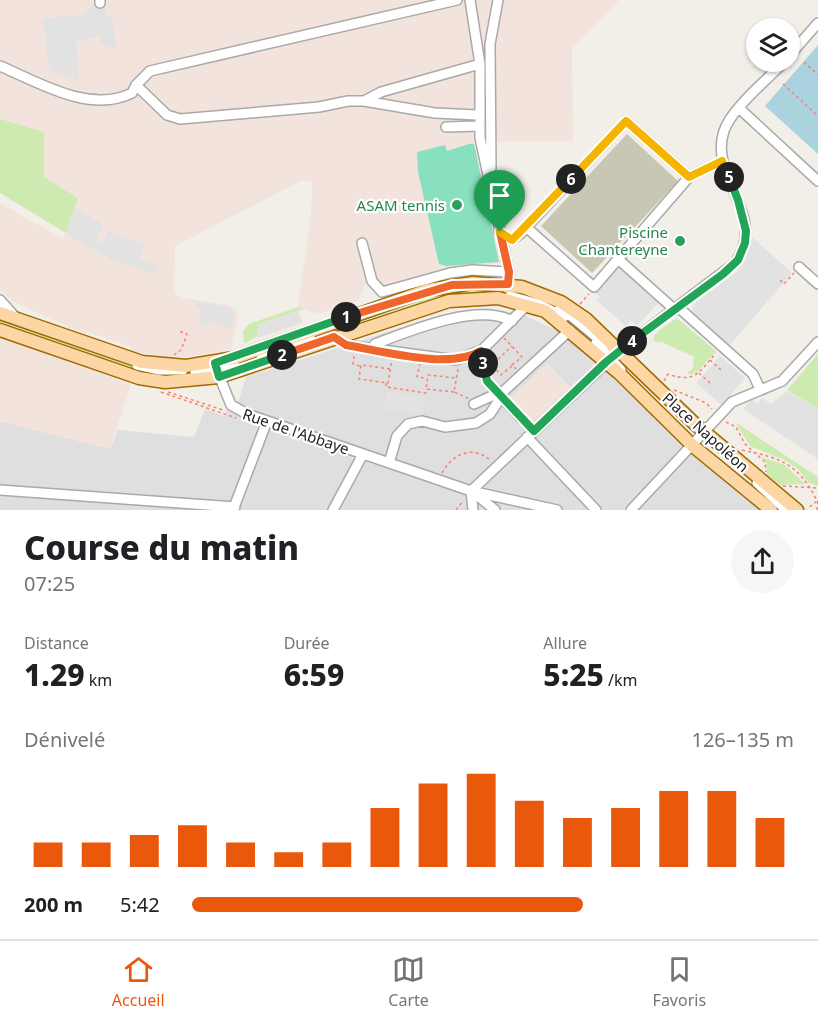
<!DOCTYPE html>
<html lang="fr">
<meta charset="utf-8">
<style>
body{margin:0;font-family:"Noto Sans",sans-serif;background:#f6f6f6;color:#202124;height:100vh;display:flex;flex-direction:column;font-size:22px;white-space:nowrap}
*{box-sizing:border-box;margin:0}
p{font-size:20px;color:#757577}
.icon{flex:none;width:33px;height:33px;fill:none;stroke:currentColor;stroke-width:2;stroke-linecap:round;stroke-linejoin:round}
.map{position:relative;height:510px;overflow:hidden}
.sheet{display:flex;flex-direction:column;background:#fff;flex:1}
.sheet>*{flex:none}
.controls{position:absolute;left:746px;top:18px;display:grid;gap:12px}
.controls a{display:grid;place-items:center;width:54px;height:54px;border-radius:50%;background:#fff;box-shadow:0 2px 4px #0004;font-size:30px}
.pin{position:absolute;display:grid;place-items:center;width:51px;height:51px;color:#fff;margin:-62px -26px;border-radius:50% 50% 50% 0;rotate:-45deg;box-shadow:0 0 6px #0007}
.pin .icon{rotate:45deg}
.km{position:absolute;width:30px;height:30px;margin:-15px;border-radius:50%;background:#222;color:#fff;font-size:16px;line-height:30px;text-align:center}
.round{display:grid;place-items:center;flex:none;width:63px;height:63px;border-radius:32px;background:#f6f6f6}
.overview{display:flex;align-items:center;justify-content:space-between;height:102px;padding:0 24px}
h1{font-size:33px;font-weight:800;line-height:45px}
.stats{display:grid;grid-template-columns:repeat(3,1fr);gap:9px;height:102px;padding:6px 24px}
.stats div{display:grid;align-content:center}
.stats b{font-size:30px;font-weight:800}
.stats small{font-size:16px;font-weight:400}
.stats p{font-size:16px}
.chart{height:168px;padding:12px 24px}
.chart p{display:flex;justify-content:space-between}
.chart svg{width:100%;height:108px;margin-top:6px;stroke:#ea580c;stroke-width:6}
ul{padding:0 24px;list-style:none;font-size:20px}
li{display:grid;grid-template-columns:96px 72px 1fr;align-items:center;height:45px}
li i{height:15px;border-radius:8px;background:#ea580c}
.menu{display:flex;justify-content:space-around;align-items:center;height:84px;border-top:2px solid #e0e0e0;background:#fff;font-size:16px;color:#757577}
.menu a{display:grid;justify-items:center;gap:3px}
.menu .selected{color:#ea580c}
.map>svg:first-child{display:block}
.residential{fill:#e0dfdf}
.military{fill:#f3e3dd}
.construction{fill:#c7c7b4}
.grass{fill:#cdebb0}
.pitch{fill:#88e0be}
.parking{fill:#e2e2e2}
.water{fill:#aad3df}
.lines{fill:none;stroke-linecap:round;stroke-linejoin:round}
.minor-casing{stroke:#a9a9a9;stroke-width:12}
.major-casing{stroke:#a06b00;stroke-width:15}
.path{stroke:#fa8072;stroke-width:1.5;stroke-dasharray:3 3;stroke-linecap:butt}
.minor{stroke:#fff;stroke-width:9}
.major{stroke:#fcd6a4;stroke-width:12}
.split-1-casing{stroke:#fff;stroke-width:12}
.split-2-casing{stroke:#fff;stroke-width:12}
.split-3-casing{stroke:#fff;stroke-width:12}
.split-4-casing{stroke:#fff;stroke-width:12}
.split-5-casing{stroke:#fff;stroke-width:12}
.split-6-casing{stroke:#fff;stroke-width:12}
.split-7-casing{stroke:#fff;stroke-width:12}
.split-1{stroke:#f0652b;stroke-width:8}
.split-2{stroke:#22a559;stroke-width:8}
.split-3{stroke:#f0652b;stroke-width:8}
.split-4{stroke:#22a559;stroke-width:8}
.split-5{stroke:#22a559;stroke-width:8}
.split-6{stroke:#f5b400;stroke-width:8}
.split-7{stroke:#f5b400;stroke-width:8}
.leisure-dot{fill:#2e9e5b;stroke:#fff;stroke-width:2}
.labels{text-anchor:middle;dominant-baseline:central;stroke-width:4.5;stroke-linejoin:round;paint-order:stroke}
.leisure-label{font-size:15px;fill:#27864d;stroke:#fff;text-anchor:end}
.street-label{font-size:15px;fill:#222;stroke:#fff}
</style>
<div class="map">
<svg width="818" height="510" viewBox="0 0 818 510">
<rect width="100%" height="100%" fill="#f2efe9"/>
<path class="residential" d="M 479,310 L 517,312 L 578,340 L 688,451 L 762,510 L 0,510 L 0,421 L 110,449 L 118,430 L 194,437 L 205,409 L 224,416 L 230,403 L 239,400 L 246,377 L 438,316 Z"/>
<path class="military" d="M 0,0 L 619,0 L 572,49 L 573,141 L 497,142 L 473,137 L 501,263 L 442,268 L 389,287 L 382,286 L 375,280 L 366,283 L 358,301 L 318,314 L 298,307 L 311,213 L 312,181 L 301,181 L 175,246 L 174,293 L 183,298 L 229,305 L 236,310 L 238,318 L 231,350 L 173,359 L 132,351 L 129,346 L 88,332 L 84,334 L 14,302 L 0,290 L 0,203 L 63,239 L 78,198 L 44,177 L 44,132 L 0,119 Z
M 0,338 L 131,384 L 110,449 L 0,421 Z
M 547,363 L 570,387 L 532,423 L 510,399 Z"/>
<path class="construction" d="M 627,134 L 678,181 L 592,273 L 541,226 Z"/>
<path class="grass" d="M 0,119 L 44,132 L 44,177 L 78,198 L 66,233 L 0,193 Z
M 496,289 L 496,292 L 466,293 L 426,301 L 321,334 L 438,294 Z
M 298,307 L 304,309 L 259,324 L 257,336 L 244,344 L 243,331 L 249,324 Z
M 677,318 L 716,351 L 697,372 L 690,375 L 687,373 L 693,368 L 694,357 L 662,342 L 655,342 L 653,338 L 658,331 Z
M 0,319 L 139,368 L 161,373 L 127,368 L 0,324 Z
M 818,354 L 818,409 L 787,390 Z
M 735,422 L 818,477 L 818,486 L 809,483 L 797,468 L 784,460 L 750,446 Z
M 761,457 L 785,465 L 805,484 L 780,485 L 767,475 L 766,462 Z"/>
<path class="pitch" d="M 469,144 L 474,144 L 499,262 L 446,266 L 439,264 L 418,172 L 417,152 L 445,145 L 447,151 Z"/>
<path class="parking" d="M 104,2 L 106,13 L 114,22 L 116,49 L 101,45 L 99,36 L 76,41 L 79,80 L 49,70 L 43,18 L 83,15 L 93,4 Z
M 75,208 L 103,224 L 97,242 L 102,242 L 108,231 L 145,245 L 140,259 L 157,266 L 154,274 L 109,258 L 66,234 Z
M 752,237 L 792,273 L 730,345 L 693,314 L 692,308 L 695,303 L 738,271 L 747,256 Z
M 619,262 L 660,301 L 637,326 L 631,321 L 626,326 L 597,301 L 600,297 L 593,291 Z
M 195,301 L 230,308 L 234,314 L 233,329 L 210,321 L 208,326 L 199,323 L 201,309 L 194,308 Z
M 298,311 L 303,323 L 257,338 L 259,324 Z
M 477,319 L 507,320 L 483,345 L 457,357 L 379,347 L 447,322 Z
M 720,356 L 745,378 L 722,405 L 696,383 Z
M 387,391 L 425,397 L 422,415 L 384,409 Z
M 787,391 L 818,409 L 818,459 L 743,409 L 752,399 L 757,404 L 762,398 L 771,404 Z"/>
<path class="water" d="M 818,45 L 818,154 L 765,106 Z"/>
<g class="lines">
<defs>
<path id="minor" d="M 100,0 L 100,3
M 470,0 L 480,64 L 480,138 L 509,272 L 507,288
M 789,56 L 818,23
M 0,66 C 40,83 90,114 132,93 L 136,85 L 150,71 L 457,0
M 136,85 L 167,115 L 180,119 L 319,107 L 348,101 L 364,101 L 435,113 L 478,115
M 364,101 L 381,92 L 480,64
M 740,109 L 818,181
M 446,127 L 478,126
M 491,168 L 490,44 L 498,0
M 526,227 L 594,287 L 618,259
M 499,232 L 512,240 L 521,233 L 626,121 L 689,177
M 362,243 L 372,281 L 382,292 L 450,273 L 472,270 L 509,272
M 799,267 L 818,284
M 510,296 L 539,304 L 564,317
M 0,300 L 17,319
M 560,307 L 605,344
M 678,307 L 753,374 L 760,389
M 675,310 L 618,259 L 689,177 L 722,161
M 334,337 L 346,345 L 456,360 L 482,350 L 528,304
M 596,342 L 621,370
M 373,349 L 375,344 C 409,331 478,302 512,321
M 261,355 L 310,337
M 137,365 L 159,370 L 183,370
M 195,373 L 235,366
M 218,373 L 231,405 L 247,414 L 471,491 L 557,510
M 499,394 L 521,418
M 474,404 L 505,390 L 570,330
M 527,437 L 596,510
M 389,463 L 397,436 L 408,424 L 422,421 L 445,427 L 476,423 L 490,414 L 501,397
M 757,483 L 786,510
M 0,490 L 235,507
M 471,491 L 620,350 L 735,263 C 769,215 708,177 724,131 C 731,109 767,80 784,62
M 471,491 L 473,510
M 473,492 L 495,510
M 233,510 L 267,421
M 333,510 L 363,454
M 631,510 L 732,402 L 782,381 L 818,342"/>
<path id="major" d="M 0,313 L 142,362 L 186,366 L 234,358 L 428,290 L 473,283 L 522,287 L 561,302 L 586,319 L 695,424 L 797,510
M 0,330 L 139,378 L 165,382 L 219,377 L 449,301 L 498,298 L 545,311 L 620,374 L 693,446 L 771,510"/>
</defs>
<use href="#minor" class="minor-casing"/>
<use href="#major" class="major-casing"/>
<path class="path" d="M 804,62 L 818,75
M 783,84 L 818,116
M 780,280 L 784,284 L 794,273
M 580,304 L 589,294
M 504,338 L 522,357 L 512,365 L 516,369
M 174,355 L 181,350 L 187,334 L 179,331
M 354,356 L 353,364 L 360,366
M 482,359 L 484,369 L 492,367
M 710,360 L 721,370
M 420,363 L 417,377 L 426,378
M 512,366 L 501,375 L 492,365 L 512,346
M 390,369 L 361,365 L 359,379 L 388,383 L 392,359
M 458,369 L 454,392 L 470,399
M 484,369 L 487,381 L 492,387
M 699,373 L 710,383
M 664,381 L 668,374 C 695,384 699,372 716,353
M 386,383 L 386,387 L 426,393 L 426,389
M 674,390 L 706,403 L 712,409
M 161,392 L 236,418
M 168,392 L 223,410
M 454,392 L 426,389 L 428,375 L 456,378
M 726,422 L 736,427 L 745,444 L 765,462 L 766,472
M 742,450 C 781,458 799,464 817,501 L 807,509
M 442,473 C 452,454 473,444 491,461
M 783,486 L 818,488
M 456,510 L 463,501
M 817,510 L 818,500"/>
<use href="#minor" class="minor"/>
<use href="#major" class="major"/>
</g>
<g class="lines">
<defs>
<path id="split-1" d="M 346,317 L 452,285 L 508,284 L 509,272 L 500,232"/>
<path id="split-2" d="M 282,355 L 219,377 L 215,363 L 346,317"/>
<path id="split-3" d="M 282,355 L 334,337 L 346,345 C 382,351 449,370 481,351 L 483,363"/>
<path id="split-4" d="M 483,363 L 487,381 L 534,431 L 606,362 L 632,341"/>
<path id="split-5" d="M 632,341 L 723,274 L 738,260 L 745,243 L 746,231 L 738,200 L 729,177"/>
<path id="split-6" d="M 571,179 L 626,121 L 689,177 L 722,161 L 729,177"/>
<path id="split-7" d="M 500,232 L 512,240 L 571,179"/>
</defs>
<use href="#split-1" class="split-1-casing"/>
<use href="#split-2" class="split-2-casing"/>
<use href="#split-3" class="split-3-casing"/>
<use href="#split-4" class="split-4-casing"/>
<use href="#split-5" class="split-5-casing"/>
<use href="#split-6" class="split-6-casing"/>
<use href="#split-7" class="split-7-casing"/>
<use href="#split-1" class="split-1"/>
<use href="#split-2" class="split-2"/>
<use href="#split-3" class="split-3"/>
<use href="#split-4" class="split-4"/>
<use href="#split-5" class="split-5"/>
<use href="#split-6" class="split-6"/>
<use href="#split-7" class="split-7"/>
</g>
<g class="leisure-dot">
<circle cx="457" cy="205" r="6"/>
<circle cx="680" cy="241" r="6"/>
</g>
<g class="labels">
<g class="leisure-label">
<text x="445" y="205">ASAM tennis</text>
<text x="668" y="232">Piscine<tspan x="668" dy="17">Chantereyne</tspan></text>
</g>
<g class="street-label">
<text transform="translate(296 431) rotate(19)">Rue de l'Abbaye</text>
<text transform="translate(706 432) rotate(42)">Place Napoléon</text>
</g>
</g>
</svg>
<div class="controls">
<a><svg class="icon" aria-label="layers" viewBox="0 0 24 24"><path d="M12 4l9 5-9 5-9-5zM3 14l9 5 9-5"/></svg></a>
</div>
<div class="pin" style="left:500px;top:232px;background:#1e9e55"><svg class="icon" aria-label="arrive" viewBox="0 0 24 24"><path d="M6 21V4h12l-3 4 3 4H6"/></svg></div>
<b class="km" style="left:346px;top:317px">1</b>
<b class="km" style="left:282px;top:355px">2</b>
<b class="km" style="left:483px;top:363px">3</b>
<b class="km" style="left:632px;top:341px">4</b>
<b class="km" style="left:729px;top:177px">5</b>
<b class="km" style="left:571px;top:179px">6</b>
</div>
<section class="sheet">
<div class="overview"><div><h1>Course du matin</h1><p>07:25</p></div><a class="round"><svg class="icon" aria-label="share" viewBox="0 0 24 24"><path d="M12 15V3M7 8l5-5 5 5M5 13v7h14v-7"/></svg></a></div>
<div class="stats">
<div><p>Distance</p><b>1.29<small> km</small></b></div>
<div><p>Durée</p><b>6:59</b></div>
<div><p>Allure</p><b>5:25<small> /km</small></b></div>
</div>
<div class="chart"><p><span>Dénivelé</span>126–135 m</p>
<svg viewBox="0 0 160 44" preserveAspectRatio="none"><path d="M5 44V34M15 44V34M25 44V31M35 44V27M45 44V34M55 44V38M65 44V34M75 44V20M85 44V10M95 44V6M105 44V17M115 44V24M125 44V20M135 44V13M145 44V13M155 44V24"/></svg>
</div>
<ul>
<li><b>200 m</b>5:42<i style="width:65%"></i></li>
</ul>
</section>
<nav class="menu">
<a class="selected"><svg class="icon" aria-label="home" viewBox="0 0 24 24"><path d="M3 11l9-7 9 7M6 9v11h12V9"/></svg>Accueil</a>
<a><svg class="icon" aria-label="map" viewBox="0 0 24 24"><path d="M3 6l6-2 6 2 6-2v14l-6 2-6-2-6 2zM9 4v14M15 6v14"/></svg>Carte</a>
<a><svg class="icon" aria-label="saved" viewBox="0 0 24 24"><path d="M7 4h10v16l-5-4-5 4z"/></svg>Favoris</a>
</nav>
